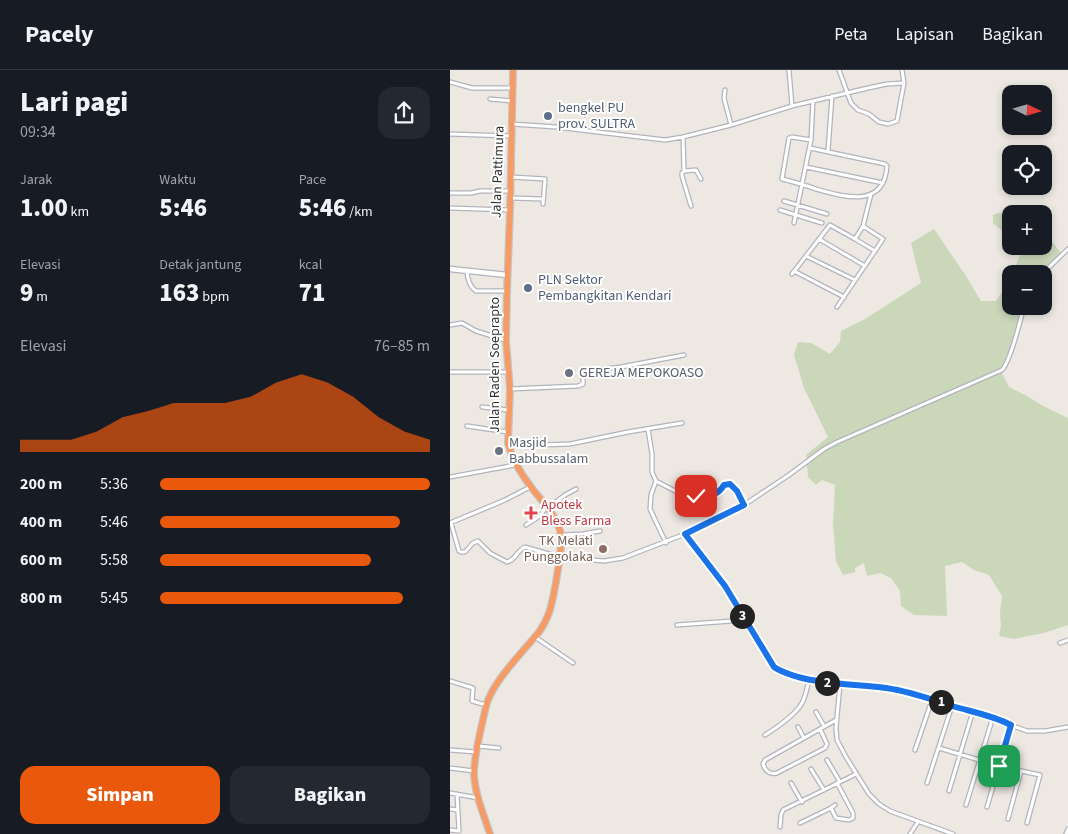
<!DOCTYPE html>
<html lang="id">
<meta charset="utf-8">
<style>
body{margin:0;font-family:"Source Sans 3",sans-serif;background:#242831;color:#f1f3f6;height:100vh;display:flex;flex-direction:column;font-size:19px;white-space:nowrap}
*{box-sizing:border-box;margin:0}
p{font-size:16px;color:#9ea1a6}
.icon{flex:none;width:28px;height:28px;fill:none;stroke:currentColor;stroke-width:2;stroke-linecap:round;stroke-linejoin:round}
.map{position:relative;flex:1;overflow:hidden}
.drawer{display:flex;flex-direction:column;background:#171b24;width:450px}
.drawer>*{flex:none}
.needle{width:32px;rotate:95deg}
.controls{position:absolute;left:552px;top:15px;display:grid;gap:10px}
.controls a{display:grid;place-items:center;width:50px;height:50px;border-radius:10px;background:#171b24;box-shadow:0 2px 8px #0003;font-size:25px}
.pin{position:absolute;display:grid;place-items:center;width:42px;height:42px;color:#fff;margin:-21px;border-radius:10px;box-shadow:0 2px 8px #0006}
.km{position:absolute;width:25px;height:25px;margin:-12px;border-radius:50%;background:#222;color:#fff;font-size:14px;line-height:25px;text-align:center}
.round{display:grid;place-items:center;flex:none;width:52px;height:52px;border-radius:15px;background:#242831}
.headline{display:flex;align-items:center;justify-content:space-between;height:85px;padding:0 20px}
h1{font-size:28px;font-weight:800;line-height:38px}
.stats{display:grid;grid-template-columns:repeat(3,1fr);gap:8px;height:85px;padding:5px 20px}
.stats div{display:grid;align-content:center}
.stats b{font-size:25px;font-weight:800}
.stats small{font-size:14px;font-weight:400}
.stats p{font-size:14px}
.chart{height:140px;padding:10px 20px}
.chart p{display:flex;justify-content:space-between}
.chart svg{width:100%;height:90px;margin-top:5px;fill:#ea580c;opacity:.7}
.action{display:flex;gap:10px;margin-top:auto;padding:10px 20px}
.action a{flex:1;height:58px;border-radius:15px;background:#ea580c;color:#fff;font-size:20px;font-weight:800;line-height:58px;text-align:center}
.action a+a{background:#242831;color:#f1f3f6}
ul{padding:0 20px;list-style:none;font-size:16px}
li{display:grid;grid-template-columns:80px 60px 1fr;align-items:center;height:38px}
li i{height:12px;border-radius:6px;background:#ea580c}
header{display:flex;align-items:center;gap:30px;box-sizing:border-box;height:70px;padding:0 25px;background:#171b24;border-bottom:1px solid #363941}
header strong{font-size:24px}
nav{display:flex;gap:28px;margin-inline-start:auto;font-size:18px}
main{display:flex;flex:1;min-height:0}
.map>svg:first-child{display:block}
.cemetery{fill:#cad7b9}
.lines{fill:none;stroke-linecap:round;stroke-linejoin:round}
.street-casing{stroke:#b2b4bd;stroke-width:5.5}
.secondary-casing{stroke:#b2b4bd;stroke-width:7}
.highway-casing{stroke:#c4c4c4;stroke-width:8}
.street{stroke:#fff;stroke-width:3}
.secondary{stroke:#fff;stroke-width:4.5}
.highway{stroke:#f79a63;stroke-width:5.5}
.route-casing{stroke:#fff;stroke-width:10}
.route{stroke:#1a73e8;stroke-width:6}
.service-dot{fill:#5c6f8a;stroke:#fff;stroke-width:2}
.worship-dot{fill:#6b7280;stroke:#fff;stroke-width:2}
.health-dot{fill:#e0444e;stroke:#fff;stroke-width:2}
.education-dot{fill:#8d6e63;stroke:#fff;stroke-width:2}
.labels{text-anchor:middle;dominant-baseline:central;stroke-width:4;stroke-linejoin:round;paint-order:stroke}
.service-label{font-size:14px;fill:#4e5e75;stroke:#fff;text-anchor:start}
.street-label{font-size:14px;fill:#2e2e2e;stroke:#fff}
.worship-label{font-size:14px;fill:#5b616d;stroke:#fff;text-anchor:start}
.health-label{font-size:14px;fill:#be3a42;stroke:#fff;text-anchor:start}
.education-label{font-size:14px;fill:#785e54;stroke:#fff;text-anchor:end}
</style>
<header>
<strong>Pacely</strong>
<nav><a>Peta</a><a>Lapisan</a><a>Bagikan</a></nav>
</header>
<main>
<section class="drawer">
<div class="headline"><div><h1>Lari pagi</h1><p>09:34</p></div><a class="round"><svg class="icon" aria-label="share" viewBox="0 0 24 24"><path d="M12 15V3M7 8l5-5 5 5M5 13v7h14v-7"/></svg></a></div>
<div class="stats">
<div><p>Jarak</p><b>1.00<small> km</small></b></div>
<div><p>Waktu</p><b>5:46</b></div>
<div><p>Pace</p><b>5:46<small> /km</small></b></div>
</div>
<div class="stats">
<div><p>Elevasi</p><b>9<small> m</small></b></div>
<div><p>Detak jantung</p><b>163<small> bpm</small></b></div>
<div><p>kcal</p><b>71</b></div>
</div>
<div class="chart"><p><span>Elevasi</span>76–85 m</p>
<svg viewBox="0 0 160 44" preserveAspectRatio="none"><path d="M0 44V38L10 38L20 38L30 34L40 27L50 24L60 20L70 20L80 20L90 17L100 10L110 6L120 10L130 17L140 27L150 34L160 38V44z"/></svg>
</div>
<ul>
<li><b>200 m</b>5:36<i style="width:100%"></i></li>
<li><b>400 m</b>5:46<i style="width:89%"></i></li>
<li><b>600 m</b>5:58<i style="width:78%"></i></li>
<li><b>800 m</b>5:45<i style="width:90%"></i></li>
</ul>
<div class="action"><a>Simpan</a><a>Bagikan</a></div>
</section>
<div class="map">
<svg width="618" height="764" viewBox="0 0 618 764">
<rect width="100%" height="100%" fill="#eee8e2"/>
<path class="cemetery" d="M 548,143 L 561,144 L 561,169 L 543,153 L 543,145 Z
M 484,159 L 514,203 L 531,231 L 546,231 L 554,219 L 561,205 L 561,236 L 572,236 L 558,284 L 555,292 L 550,299 L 559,317 L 577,326 L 593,336 L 618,348 L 618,555 L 594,563 L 564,569 L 549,566 L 551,555 L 550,543 L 552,526 L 539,505 L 524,500 L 512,492 L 495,496 L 497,546 L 464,545 L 451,536 L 450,521 L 441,508 L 430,503 L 417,506 L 414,493 L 405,498 L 405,502 L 393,505 L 386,491 L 383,454 L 385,415 L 372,410 L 366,415 L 358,407 L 356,385 L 378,367 L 354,318 L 344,285 L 348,272 L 361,273 L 380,284 L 390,272 L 391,261 L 415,249 L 471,213 L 461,173 Z
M 594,161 L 611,183 L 589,204 L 562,204 L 572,180 L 569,176 L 594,176 Z"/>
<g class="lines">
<defs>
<path id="street" d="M 339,0 L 342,36
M 389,0 L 401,33 L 408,40 L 419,44 L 429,52 L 438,54 L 447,51 L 454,13 L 452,0
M 0,12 L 22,18 L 62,18
M 275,20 L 274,28 L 281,55
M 40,29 L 62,31
M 62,54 L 106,57 L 215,70 L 233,67 L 281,55 L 342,36 L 418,18 L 437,14 L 454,13
M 0,64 L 61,66
M 233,67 L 234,101 L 232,103 L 232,106 L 241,136
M 360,78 L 435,94 L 437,96 C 434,139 394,127 366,119 C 355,115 344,112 332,109 L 339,68 L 342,67 L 361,70
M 378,81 L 382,26
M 356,97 L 433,113
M 234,101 L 246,100 L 251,109
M 61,107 L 95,109 L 93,134
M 0,123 L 21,123 L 30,121 L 60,121
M 61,128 L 93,129
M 334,131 L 377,144
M 0,138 L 59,140
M 330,140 L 372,153
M 344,153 L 361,70 L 363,31
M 369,169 L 415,196
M 405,169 L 425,181
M 356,186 L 405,210
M 17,201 C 17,208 20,217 26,221 L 56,221
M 344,201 L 394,227
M 342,204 L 380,155 L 405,169 L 413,156
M 592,204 L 618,179
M 387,237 L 433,169 L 413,156 L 421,124
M 0,255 L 12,253 L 26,261 L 55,270
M 0,302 L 58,302
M 60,319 L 128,316 L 133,314 L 133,303 L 136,301 L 171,297 L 234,285
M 32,337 L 58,340
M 17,356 L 58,362
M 198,359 L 202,384 L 202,402 L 206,411 L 227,422 L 239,426 L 258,426 L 266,424 L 272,420 L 274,415 L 280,414 L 287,421 L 294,435
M 58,373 L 90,375 L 120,374 L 178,362 L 232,353
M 0,407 L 65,395
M 206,411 L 201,425 L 200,439 L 216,473
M 98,438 L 115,425 L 126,419
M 0,453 L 55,430 L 80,417
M 1,453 L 9,481 L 11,482 L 15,482 L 23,473 L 28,471 L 40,483 L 57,492 C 66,490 67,480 75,477 L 109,487 L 154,491 L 173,488 L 235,464 L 294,435 L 339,405 L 374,379 L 387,372 L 552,300 C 561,290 570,252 574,236
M 76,455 L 90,446 L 96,437
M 111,465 L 132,464 L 150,461
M 235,465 L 275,516 L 324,597 L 330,601 L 359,610 L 385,614 L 437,618 L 455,622 L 539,645 L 566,657 L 577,661 L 595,661 L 618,657
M 227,555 L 295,550
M 85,567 L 123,593
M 610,573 L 618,570
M 0,611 L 23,618 L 22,631 L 36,635
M 390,614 L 386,658 L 387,670 L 396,687 L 419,724 L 429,734 L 440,741 L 503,764
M 366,642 L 374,656
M 348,657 L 354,668
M 370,659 L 377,674 L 375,678 L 327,703 C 320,705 315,701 313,694 L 315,690 L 386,650
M 315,665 C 326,658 346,644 352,633 C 356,626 357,617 359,610
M 28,676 L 49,678
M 489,678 L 549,696 L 590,705 L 577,753
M 0,680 L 26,682
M 465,680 L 482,630
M 377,690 L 390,712
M 0,698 L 24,701
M 361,699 L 374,720
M 341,713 L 352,732
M 477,713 L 502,636
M 499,721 L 523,641
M 0,723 L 28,728
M 516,735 L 543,647
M 537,737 L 561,655
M 381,738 L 385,735
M 0,739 L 8,740
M 558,749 L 571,701
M 350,753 L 381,738 L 386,748 L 399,750 L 403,748 L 403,743 L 387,713
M 330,757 L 331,745 L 333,740 L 406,704
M 0,760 L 9,761 L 7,724
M 460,764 L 468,752
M 616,764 L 618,759"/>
<path id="secondary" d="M 0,199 L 57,205"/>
<path id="highway" d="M 40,764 C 34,745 25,725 24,704 C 24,683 32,656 36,636 C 43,611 72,583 89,562 C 101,545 102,532 106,512 C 108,497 112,481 111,466 C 109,447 92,432 81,417 C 71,404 62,390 58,373 L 60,319 L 56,271 L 57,221 L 60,140 L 63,0"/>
</defs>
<use href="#street" class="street-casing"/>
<use href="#secondary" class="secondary-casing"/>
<use href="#highway" class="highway-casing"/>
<use href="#street" class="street"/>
<use href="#secondary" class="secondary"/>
<use href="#highway" class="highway"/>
</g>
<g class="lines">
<defs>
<path id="route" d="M 246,426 C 258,426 268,426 274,415 L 280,414 L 287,421 L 294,435 L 235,464 L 275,516 L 324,597 C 331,602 339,604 348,607 C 377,615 406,614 436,618 C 458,621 481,629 502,636 C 522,642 542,645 561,655 L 549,696"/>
</defs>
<use href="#route" class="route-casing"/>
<use href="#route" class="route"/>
</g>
<g class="service-dot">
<circle cx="98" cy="46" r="5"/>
<circle cx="78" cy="218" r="5"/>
</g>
<g class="worship-dot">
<circle cx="119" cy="303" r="5"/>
<circle cx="49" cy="381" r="5"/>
</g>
<path class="health-dot" d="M78.5 435.5h5v5h5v5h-5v5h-5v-5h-5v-5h5z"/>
<circle class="education-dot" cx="153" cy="479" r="5"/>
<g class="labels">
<g class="service-label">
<text x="108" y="38">bengkel PU<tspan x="108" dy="16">prov. SULTRA</tspan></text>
<text x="88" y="210">PLN Sektor<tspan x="88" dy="16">Pembangkitan Kendari</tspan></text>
</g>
<g class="street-label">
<text transform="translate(48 102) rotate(-88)">Jalan Pattimura</text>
<text transform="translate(45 295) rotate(-90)">Jalan Raden Soeprapto</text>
</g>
<g class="worship-label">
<text x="129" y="303">GEREJA MEPOKOASO</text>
<text x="59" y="373">Masjid<tspan x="59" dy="16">Babbussalam</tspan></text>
</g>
<g class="health-label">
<text x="91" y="435">Apotek<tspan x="91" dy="16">Bless Farma</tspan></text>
</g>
<g class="education-label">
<text x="143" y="471">TK Melati<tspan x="143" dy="16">Punggolaka</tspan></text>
</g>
</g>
</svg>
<div class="controls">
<a><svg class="needle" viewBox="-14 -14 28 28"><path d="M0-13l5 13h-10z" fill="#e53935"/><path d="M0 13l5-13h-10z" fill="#9ea1a6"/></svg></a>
<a><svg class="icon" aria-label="locate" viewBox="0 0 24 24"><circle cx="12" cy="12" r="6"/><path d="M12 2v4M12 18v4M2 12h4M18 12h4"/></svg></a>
<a>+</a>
<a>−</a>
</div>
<div class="pin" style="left:549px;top:696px;background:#1e9e55"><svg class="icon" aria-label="arrive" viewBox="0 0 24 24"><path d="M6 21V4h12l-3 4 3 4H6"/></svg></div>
<div class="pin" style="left:246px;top:426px;background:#d93025"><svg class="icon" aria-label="check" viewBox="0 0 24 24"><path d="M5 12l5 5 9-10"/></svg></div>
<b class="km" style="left:491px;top:632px">1</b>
<b class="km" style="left:377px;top:613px">2</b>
<b class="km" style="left:292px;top:546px">3</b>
</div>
</main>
